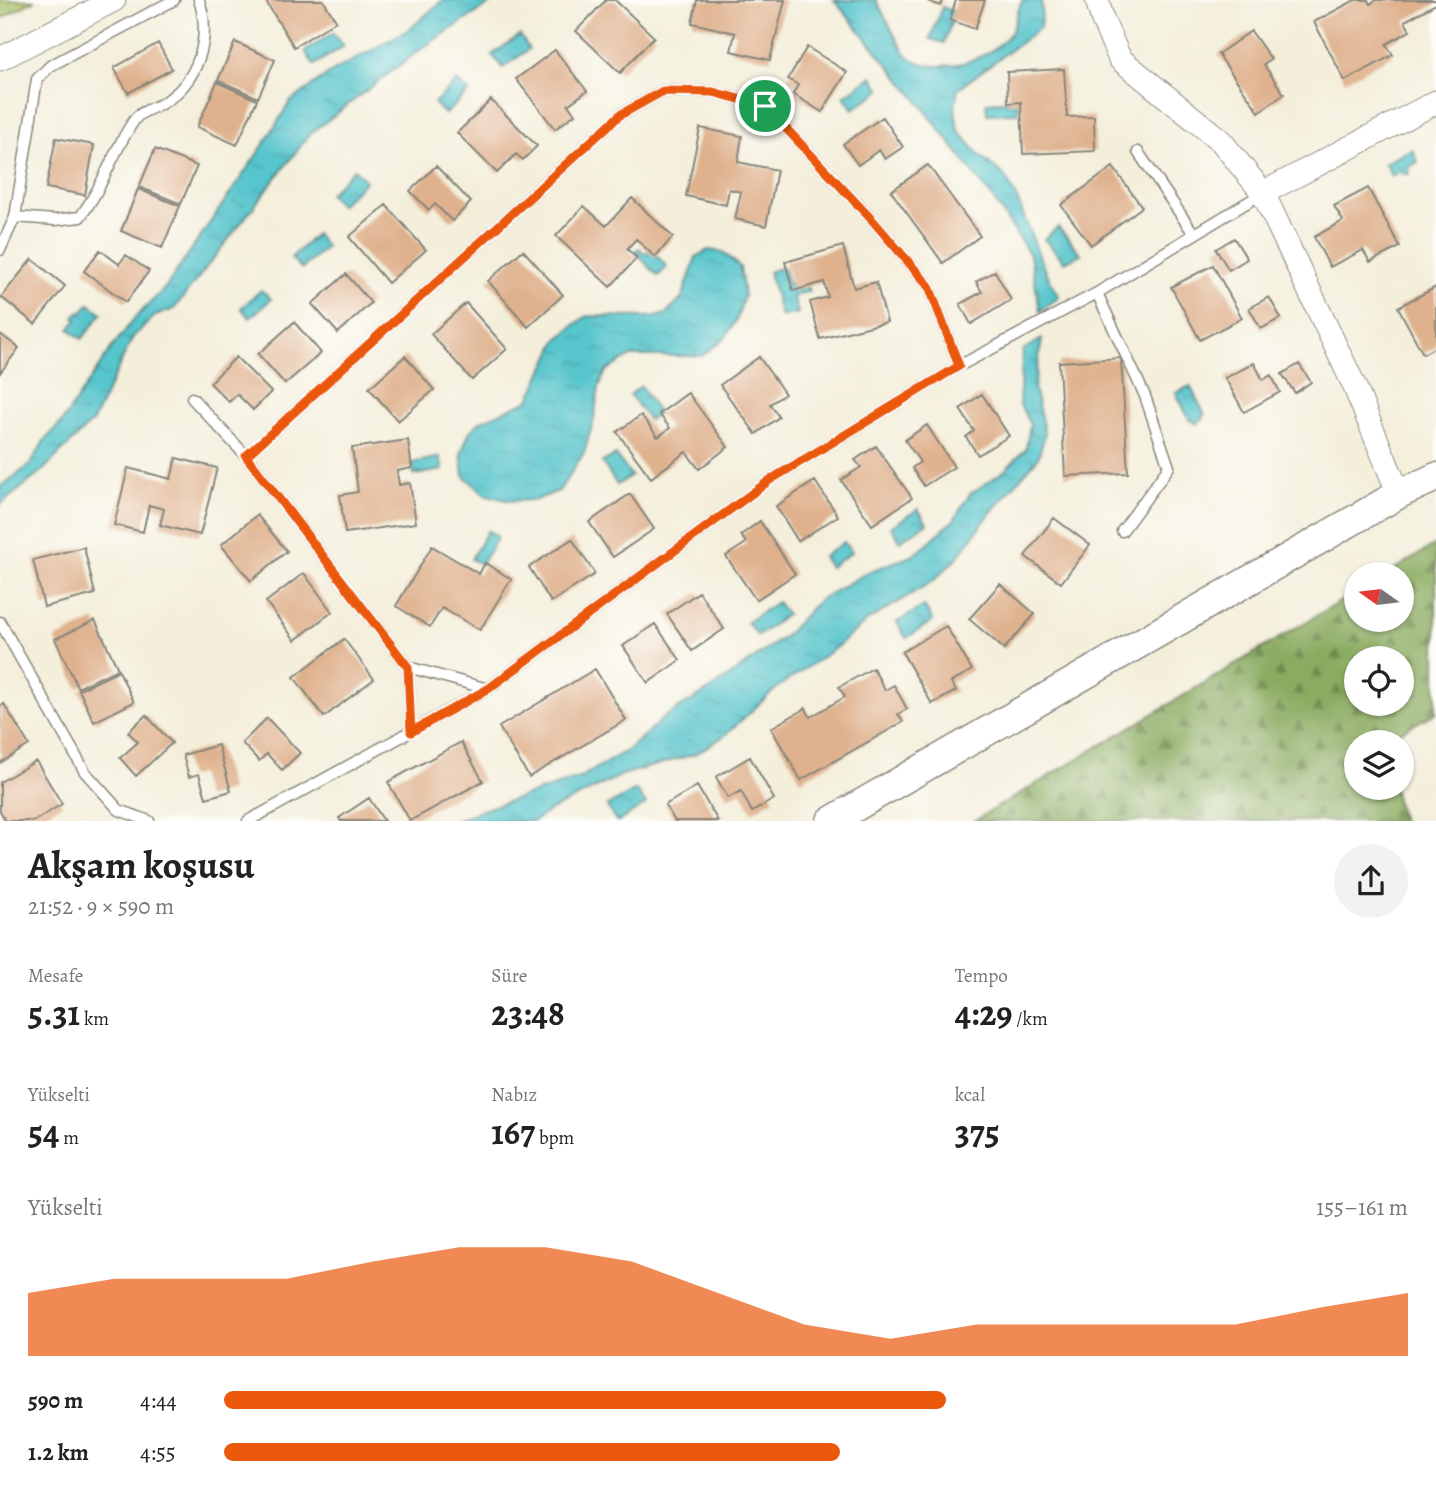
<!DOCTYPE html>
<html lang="tr">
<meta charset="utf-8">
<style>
body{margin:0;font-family:Alegreya,serif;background:#f2f2f2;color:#222;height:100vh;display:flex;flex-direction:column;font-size:26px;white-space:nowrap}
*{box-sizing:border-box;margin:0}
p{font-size:23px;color:#767676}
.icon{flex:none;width:38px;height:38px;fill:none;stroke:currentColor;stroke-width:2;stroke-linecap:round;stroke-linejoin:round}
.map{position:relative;height:821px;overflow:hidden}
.panel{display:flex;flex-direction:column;background:#fff;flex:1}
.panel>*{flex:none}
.needle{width:46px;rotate:284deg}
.tools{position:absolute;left:1344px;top:562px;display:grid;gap:14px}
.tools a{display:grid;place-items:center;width:70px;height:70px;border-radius:50%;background:#fff;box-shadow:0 2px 5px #0004;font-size:35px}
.pin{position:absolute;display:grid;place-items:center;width:60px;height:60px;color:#fff;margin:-30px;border:4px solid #fff;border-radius:50%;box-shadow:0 2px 7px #0007}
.round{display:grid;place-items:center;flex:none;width:74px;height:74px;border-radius:37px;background:#f2f2f2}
.summary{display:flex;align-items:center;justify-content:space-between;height:119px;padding:0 28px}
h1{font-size:38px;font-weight:700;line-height:52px}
.figures{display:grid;grid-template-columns:repeat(3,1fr);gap:10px;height:119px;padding:7px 28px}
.figures div{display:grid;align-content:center}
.figures b{font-size:35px;font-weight:700}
.figures small{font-size:19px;font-weight:400}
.figures p{font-size:19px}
.chart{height:196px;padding:14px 28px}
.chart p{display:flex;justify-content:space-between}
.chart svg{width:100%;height:126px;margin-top:7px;fill:#ea580c;opacity:.7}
ul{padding:0 28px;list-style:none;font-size:23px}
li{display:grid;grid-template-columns:112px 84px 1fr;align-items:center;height:52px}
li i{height:18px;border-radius:9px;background:#ea580c}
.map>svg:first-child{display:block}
.forest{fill:url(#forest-firs);stroke:#53643e;stroke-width:2;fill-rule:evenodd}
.wetland{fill:url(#wetland-marsh);stroke:#647144;stroke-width:2}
.water{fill:url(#water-ripples);stroke:#3a7074;stroke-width:2}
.building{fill:#dfb18d}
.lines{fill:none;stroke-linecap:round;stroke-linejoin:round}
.service-casing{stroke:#88867c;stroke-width:13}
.minor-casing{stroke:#88867c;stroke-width:25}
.tertiary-casing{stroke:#88867c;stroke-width:31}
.service{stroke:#fff;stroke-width:10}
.minor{stroke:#fff;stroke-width:23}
.tertiary{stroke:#fff;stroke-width:28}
.route-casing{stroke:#fff;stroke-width:14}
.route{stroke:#ea580c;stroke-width:9}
</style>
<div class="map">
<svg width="1436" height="821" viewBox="0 0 1436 821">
<defs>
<pattern id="forest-firs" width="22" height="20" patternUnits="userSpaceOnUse" patternTransform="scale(1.75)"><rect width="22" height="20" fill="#8aab60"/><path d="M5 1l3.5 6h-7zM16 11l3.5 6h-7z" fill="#708a4e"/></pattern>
<pattern id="wetland-marsh" width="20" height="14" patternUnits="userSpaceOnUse" patternTransform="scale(1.75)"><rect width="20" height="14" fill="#adc66c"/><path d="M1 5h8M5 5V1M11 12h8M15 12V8" fill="none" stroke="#94aa5d"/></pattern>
<pattern id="water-ripples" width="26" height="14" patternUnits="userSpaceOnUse" patternTransform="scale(1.75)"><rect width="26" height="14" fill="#57c5cc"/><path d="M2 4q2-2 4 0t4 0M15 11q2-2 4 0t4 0" fill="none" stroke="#4ba9af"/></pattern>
</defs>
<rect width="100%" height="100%" fill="#fdfcf7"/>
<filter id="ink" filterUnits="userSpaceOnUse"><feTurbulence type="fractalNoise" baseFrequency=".0143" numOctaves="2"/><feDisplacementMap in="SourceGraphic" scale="14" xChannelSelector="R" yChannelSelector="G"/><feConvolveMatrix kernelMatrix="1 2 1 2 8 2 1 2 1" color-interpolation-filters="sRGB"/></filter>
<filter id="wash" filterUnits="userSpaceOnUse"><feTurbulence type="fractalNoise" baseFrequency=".00686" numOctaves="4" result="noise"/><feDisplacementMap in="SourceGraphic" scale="28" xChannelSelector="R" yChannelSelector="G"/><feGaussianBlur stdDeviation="1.57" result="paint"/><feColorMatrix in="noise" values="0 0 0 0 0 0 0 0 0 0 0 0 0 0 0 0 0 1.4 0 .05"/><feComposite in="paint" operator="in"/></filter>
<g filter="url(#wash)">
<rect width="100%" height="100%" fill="#f4efdb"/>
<path class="forest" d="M 1436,544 L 1436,713 L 1381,742 L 1356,742 L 1356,788 L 1393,788 L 1402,821 L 974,821 L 1356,592 L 1356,620 L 1402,620 L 1402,574 L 1387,574 ZM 1356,658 L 1402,658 L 1402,704 L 1356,704 Z"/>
<path class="wetland" d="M 0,0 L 35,0 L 0,19 Z"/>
<path class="water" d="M 443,0 L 496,0 L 421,49 L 311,133 L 174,309 L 155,316 L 133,337 L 93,421 L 40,473 L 0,505 L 0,487 L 30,465 L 44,441 L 62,422 L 110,350 L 134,319 L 165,288 L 262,147 L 290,102 L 330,73 L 411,28 Z
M 834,0 L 876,0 C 883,12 901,51 909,57 C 937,77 988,61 1009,35 C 1016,26 1016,11 1023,0 L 1041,0 L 1042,11 L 1040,28 L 958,89 L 955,108 L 958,130 L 980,156 L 1003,174 L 1016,196 L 1044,268 L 1059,297 L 1040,311 L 1030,255 L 994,200 L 915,97 Z
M 942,7 L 955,12 L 944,43 L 930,39 Z
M 333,33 L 344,46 L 314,65 L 305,51 Z
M 520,35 L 529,49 L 503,68 L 492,55 Z
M 872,76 L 881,90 L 853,109 L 844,96 Z
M 457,81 L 469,92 L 445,114 L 434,103 Z
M 1018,100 L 1018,113 L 987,114 L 986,102 Z
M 1412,149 L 1418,162 L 1410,166 L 1409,174 L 1404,174 L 1401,171 L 1391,176 L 1385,163 Z
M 354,169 L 366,181 L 340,205 L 329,194 Z
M 1058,227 L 1081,254 L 1065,262 L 1044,239 Z
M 316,234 L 326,247 L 302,269 L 291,258 Z
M 639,248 L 645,254 L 651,249 L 667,267 L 658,276 L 635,252 Z
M 708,250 L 723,252 L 740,267 L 744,296 L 737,319 L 725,338 L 702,356 L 631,356 L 606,371 L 599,387 L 594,419 L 584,453 L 559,491 L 536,500 L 510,501 L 486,495 L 464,476 L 461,453 L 470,431 L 481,421 L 529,400 L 557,340 L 573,326 L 587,316 L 655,317 L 666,314 L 682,298 L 696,257 Z
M 783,267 L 789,285 L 806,280 L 809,291 L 793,296 L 798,313 L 781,317 L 769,272 Z
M 261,290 L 271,299 L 250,318 L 241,308 Z
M 89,304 L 102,313 L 82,339 L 69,329 L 77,320 L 74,317 L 78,312 L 81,313 Z
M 1042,339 L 1034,387 L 1045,435 L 1038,458 L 992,511 L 957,558 L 933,581 L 867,621 L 834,649 L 778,687 L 724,736 L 695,754 L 622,775 L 551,810 L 534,821 L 456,821 L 476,812 L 579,778 L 626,751 L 666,716 L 714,687 L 785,636 L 819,600 L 870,571 L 914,555 L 953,521 L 970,494 L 1004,471 L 1026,449 L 1030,424 L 1019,403 L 1023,350 Z
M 641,386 L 658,413 L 649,420 L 630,395 Z
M 1190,386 L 1205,415 L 1202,416 L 1204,419 L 1196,424 L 1193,420 L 1190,421 L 1176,393 Z
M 616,455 L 631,476 L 617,485 L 602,462 Z
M 440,457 L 443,470 L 414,475 L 412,463 Z
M 918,509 L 927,523 L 900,541 L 891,527 Z
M 488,530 L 498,537 L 481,564 L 471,559 Z
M 844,542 L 852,552 L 830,567 L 823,557 Z
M 777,602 L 787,614 L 758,636 L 747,622 Z
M 924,606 L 933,621 L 906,638 L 897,622 Z
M 636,790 L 646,804 L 619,821 L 616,821 L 607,806 Z"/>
<g id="blocks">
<path class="building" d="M 265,0 L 323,0 L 336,21 L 294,47 Z
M 606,0 L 615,0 L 654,37 L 620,73 L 576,31 Z
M 697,0 L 785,0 L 770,60 L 731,51 L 735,33 L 692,23 Z
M 925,0 L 943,0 L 941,6 Z
M 956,0 L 985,0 L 975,29 L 950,20 Z
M 1355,0 L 1368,0 L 1370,4 L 1377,0 L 1436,0 L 1436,4 L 1405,21 L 1410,31 L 1386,44 L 1393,55 L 1345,81 L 1314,22 Z
M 1251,31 L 1271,59 L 1264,65 L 1284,94 L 1259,112 L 1218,54 Z
M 235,42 L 275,60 L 258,98 L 218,80 Z
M 158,43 L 172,69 L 128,93 L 114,68 Z
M 807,47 L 847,72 L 822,112 L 793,94 L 798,85 L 788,79 Z
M 555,50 L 587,91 L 568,105 L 575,114 L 555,129 L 516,79 Z
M 1064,69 L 1067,117 L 1094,116 L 1095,151 L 1023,154 L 1021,102 L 1008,103 L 1007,72 Z
M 217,82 L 257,100 L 237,145 L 197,127 Z
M 491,100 L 537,146 L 523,160 L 516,154 L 497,173 L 457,133 Z
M 883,117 L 903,147 L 885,159 L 879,150 L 858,165 L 843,144 Z
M 700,128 L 742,136 L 738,162 L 777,170 L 766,226 L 735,219 L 741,192 L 729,189 L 726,205 L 686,196 Z
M 56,138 L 94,145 L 85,195 L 46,188 Z
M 155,149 L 197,166 L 181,204 L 139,187 Z
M 928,165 L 980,236 L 943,263 L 891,191 Z
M 436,166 L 471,202 L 452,221 L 435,204 L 429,210 L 410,191 Z
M 1113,167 L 1142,207 L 1091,245 L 1061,205 Z
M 1368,188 L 1400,247 L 1370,262 L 1363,250 L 1330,267 L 1314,237 L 1343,221 L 1334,206 Z
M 138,189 L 180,206 L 162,248 L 121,231 Z
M 632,198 L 673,237 L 655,257 L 636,239 L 627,249 L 637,258 L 610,287 L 556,236 L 584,206 L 606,226 Z
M 386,205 L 426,250 L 388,283 L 349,237 Z
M 1234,238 L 1247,259 L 1229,270 L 1216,249 Z
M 843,246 L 854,288 L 876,282 L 887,322 L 820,339 L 810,302 L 828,297 L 824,282 L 793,291 L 785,262 Z
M 100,250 L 119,264 L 126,255 L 149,271 L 126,302 L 84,271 Z
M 523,250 L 563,295 L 528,327 L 488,281 Z
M 32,259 L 65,286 L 35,324 L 1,297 Z
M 1213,265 L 1242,318 L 1200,340 L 1171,287 Z
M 995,271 L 1011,300 L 971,324 L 960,304 L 982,292 L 976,282 Z
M 346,274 L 371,303 L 338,333 L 312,304 Z
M 1436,287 L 1436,347 L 1423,354 L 1398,307 Z
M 1269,297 L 1281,318 L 1261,329 L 1249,308 Z
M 466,303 L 507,349 L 472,380 L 431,334 Z
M 294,322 L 321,353 L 285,384 L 258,354 Z
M 0,334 L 19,348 L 0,373 Z
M 405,356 L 434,390 L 398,421 L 369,388 Z
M 236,357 L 271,392 L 253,410 L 237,394 L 229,402 L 210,383 Z
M 759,357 L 785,394 L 770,404 L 779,417 L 756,434 L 720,385 Z
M 1121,358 L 1128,473 L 1065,476 L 1059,362 Z
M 1254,363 L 1263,380 L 1271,375 L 1280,392 L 1244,412 L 1225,378 Z
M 1299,364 L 1311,382 L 1295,393 L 1282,374 Z
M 688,393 L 728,447 L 699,469 L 686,452 L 651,478 L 617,432 L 641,415 L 658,437 L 670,428 L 659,414 Z
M 982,394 L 1009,436 L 978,455 L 966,437 L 974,431 L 960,409 Z
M 927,425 L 954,467 L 924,486 L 912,468 L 920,462 L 905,440 Z
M 408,440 L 412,468 L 397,471 L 399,485 L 410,483 L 416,523 L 345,533 L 340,495 L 358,492 L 352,448 Z
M 876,446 L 912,498 L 872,525 L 841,480 L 861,467 L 855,460 Z
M 176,458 L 217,468 L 200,535 L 160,525 L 164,509 L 149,505 L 143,532 L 114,525 L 128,468 L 171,479 Z
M 815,481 L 838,516 L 798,541 L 776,506 Z
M 630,494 L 654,529 L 613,557 L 589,522 Z
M 257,515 L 287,551 L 251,581 L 221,545 Z
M 1054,518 L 1090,545 L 1061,583 L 1025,556 Z
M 760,521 L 795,574 L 756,600 L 726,556 L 746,543 L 741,535 Z
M 572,539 L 595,574 L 551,602 L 529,567 Z
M 432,546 L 479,574 L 485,563 L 511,579 L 480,630 L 442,608 L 430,627 L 396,606 Z
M 84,547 L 95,594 L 44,607 L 33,560 Z
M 304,573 L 332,612 L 295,640 L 266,602 Z
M 1000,584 L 1035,614 L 1004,649 L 969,619 Z
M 699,592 L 724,629 L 692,651 L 667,614 Z
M 95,620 L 118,669 L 78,688 L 55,639 Z
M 655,624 L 680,660 L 648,683 L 623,646 Z
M 946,626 L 972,670 L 951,682 L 956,691 L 932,704 L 902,652 Z
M 344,639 L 374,679 L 324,717 L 294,677 Z
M 873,668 L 885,690 L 894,685 L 907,709 L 898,714 L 903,722 L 801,780 L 771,728 L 806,708 L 810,717 L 845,697 L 839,687 Z
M 595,669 L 626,720 L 529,777 L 499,727 Z
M 119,671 L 134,702 L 94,722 L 79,690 Z
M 4,704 L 29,745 L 0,763 L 0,706 Z
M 146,715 L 172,743 L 136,776 L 120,758 L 138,742 L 128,732 Z
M 267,718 L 300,753 L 282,770 L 267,754 L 259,761 L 242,743 Z
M 461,742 L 483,781 L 410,821 L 388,782 Z
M 218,745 L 231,791 L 206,798 L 199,774 L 189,777 L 183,755 Z
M 750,757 L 774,799 L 752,812 L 741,791 L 728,798 L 716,777 Z
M 36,761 L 62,804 L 34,821 L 6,821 L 0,811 L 0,782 Z
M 697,786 L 718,821 L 675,821 L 665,805 Z
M 369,798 L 384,821 L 341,821 L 339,818 Z"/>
</g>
</g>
<g filter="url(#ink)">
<use href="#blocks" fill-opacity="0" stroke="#88867c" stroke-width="2"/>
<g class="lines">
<defs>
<path id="service" d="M 1138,152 L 1194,234
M 15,217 L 55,220 L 80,217 C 104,186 113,150 135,119 C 141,111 154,108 163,103 C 198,82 212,38 199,0
M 0,250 L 15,217 L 37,79 L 50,66 L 174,0
M 1097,293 L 1145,396 L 1169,467 L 1122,531
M 192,398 L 246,456 L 408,667 L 411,732
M 246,456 L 620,115 L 663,91 L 713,92 L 765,106 L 874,222 L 929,286 L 959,366
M 0,622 L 85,772 L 119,810 L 149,821
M 408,667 L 488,689
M 248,821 L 488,689 L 770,480 L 959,366 L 1097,293 L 1263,193"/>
<path id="minor" d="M 1097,0 L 1103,21 L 1120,59 L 1221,141 L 1263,193 L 1354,385 L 1399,494
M 0,59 L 114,0
M 1263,193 L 1436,102"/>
<path id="tertiary" d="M 831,821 L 1399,494 L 1436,477"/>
</defs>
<use href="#service" class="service-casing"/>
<use href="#minor" class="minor-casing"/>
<use href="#tertiary" class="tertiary-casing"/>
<use href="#service" class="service"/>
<use href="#minor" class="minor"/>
<use href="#tertiary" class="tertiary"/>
</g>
</g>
<g class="lines" filter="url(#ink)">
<defs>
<path id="route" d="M 663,91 L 713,92 L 765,106 L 874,222 L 929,286 L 959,366 L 770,480 L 488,689 L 411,732 L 408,667 L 246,456 L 620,115 Z"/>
</defs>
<use href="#route" class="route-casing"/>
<use href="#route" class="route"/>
</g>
</svg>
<div class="tools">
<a><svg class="needle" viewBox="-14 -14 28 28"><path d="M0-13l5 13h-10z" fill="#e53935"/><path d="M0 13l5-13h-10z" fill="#767676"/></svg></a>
<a><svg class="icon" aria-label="locate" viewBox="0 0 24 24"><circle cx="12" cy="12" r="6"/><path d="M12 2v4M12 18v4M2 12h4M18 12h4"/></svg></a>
<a><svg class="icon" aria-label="layers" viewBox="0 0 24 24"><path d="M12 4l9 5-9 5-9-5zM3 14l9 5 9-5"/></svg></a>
</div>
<div class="pin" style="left:765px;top:106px;background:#1e9e55"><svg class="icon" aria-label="arrive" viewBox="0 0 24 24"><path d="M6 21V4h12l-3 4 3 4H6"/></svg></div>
</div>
<section class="panel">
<div class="summary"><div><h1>Akşam koşusu</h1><p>21:52 · 9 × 590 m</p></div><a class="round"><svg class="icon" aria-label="share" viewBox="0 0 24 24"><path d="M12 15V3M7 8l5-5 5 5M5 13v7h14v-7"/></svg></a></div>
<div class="figures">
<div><p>Mesafe</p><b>5.31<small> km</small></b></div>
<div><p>Süre</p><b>23:48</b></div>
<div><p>Tempo</p><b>4:29<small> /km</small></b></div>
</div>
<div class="figures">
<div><p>Yükselti</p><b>54<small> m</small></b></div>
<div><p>Nabız</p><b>167<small> bpm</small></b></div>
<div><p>kcal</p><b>375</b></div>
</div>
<div class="chart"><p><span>Yükselti</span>155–161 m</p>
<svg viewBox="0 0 160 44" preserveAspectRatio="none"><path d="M0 44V22L10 17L20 17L30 17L40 11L50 6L60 6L70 11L80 22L90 33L100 38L110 33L120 33L130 33L140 33L150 27L160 22V44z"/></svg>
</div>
<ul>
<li><b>590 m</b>4:44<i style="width:61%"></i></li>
<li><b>1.2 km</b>4:55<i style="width:52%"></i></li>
</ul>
</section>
